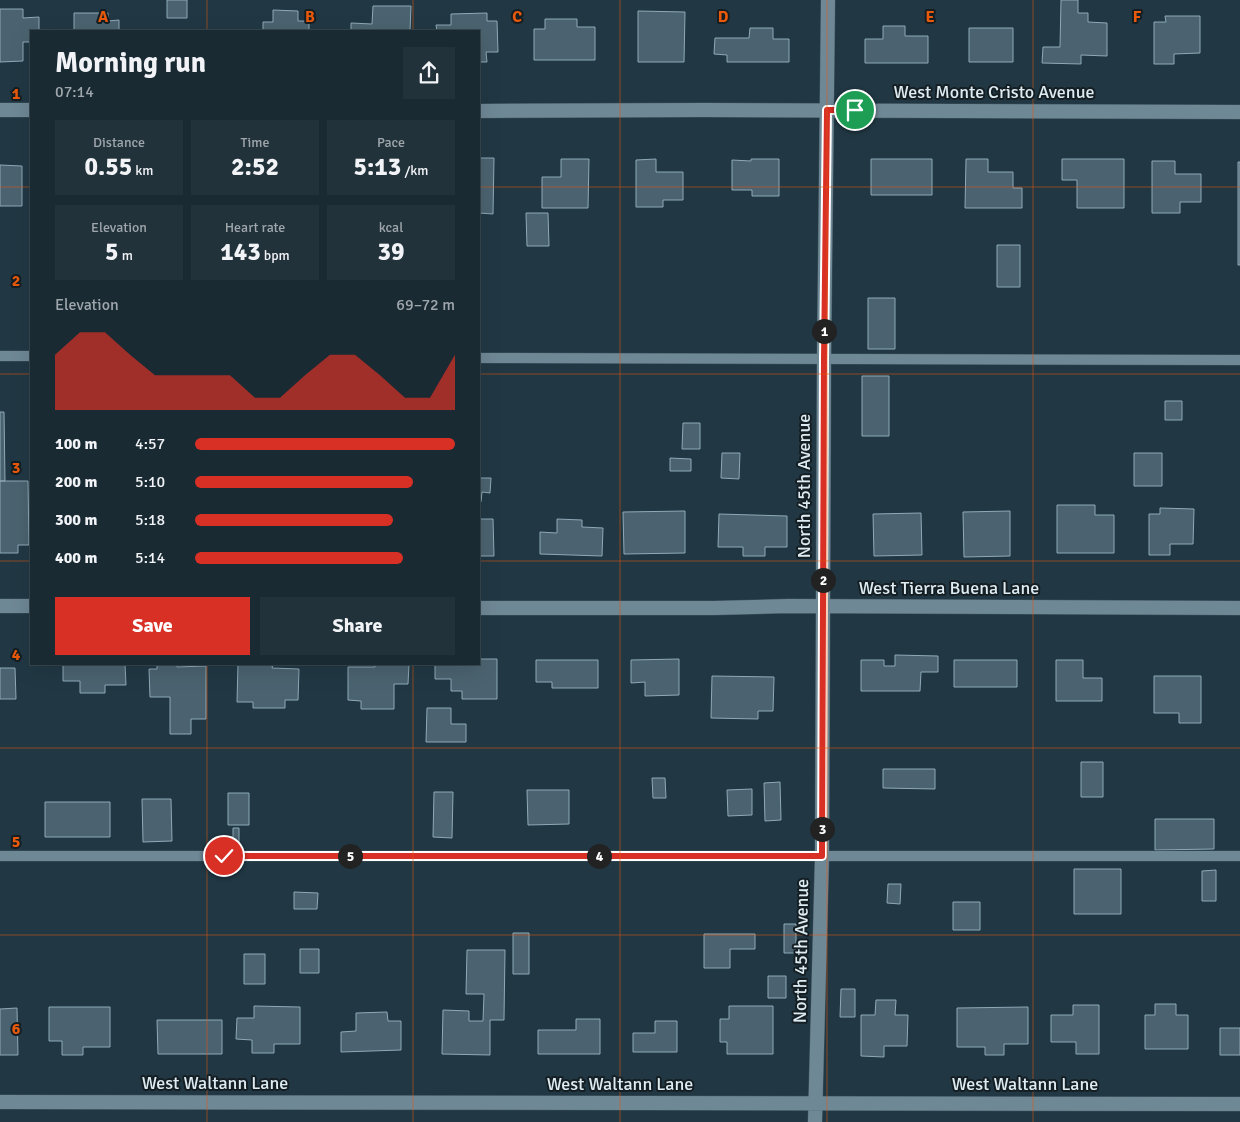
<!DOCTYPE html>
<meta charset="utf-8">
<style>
body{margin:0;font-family:Signika,sans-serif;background:#22323b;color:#f1f3f6;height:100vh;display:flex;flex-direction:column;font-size:19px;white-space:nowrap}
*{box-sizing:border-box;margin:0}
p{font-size:16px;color:#9fa7ac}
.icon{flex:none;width:28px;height:28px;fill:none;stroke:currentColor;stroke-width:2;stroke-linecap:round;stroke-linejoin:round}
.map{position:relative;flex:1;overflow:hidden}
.sheet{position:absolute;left:30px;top:30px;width:450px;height:635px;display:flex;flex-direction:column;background:#192a33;border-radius:0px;box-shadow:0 5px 20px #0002,0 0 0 1px #37464e}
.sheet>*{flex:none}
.pin{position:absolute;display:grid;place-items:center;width:42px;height:42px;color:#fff;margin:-21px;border:2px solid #fff;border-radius:50%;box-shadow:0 1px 5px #0007}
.km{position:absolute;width:25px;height:25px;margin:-12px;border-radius:50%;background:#222;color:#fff;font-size:14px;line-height:25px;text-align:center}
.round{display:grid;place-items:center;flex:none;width:52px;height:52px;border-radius:0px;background:#22323b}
.headline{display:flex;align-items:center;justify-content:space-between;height:85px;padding:0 25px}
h1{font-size:28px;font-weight:700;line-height:38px}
.metrics{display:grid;grid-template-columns:repeat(3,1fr);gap:8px;height:85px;padding:5px 25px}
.metrics div{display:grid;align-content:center;border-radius:0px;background:#22323b;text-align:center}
.metrics b{font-size:25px;font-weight:700}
.metrics small{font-size:14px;font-weight:400}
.metrics p{font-size:14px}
.chart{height:140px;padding:10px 25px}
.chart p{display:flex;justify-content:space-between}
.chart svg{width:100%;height:90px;margin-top:5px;fill:#d93025;opacity:.7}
.button{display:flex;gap:10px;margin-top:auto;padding:10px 25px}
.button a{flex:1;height:58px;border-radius:0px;background:#d93025;color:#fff;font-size:20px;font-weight:700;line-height:58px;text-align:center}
.button a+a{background:#22323b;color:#f1f3f6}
ul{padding:0 25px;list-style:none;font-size:16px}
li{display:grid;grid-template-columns:80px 60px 1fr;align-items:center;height:38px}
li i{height:12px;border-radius:6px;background:#d93025}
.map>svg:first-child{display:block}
.building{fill:#4b6370;stroke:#8fa9b8}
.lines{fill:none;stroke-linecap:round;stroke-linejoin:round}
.service-casing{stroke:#3f545e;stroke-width:11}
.minor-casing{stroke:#3f545e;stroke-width:15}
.service{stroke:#6f8896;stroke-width:10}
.minor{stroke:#6f8896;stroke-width:14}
.route-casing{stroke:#fff;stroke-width:10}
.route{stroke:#d93025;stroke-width:6}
.grid{fill:none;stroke:#e8590c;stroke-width:1;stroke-opacity:0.55}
.labels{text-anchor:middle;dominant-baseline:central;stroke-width:4;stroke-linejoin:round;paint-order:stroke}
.street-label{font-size:18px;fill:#ddebf2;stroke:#141e23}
.grid-label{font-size:16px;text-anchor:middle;font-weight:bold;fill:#e8590c;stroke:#141e23;stroke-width:4;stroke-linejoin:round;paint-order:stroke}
</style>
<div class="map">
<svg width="1240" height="1122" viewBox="0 0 1240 1122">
<rect width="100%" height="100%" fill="#213844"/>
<path class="building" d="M 167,0 L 187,0 L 187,18 L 167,18 Z
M 1061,0 L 1078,0 L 1078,13 L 1088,13 L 1088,22 L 1107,23 L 1107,56 L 1081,55 L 1081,64 L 1042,63 L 1043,47 L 1060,47 Z
M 373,6 L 411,6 L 410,31 L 351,31 L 351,23 L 372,24 Z
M 0,9 L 23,9 L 23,18 L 39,17 L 39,31 L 31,31 L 31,42 L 23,42 L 23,61 L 0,62 Z
M 273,10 L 298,11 L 298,21 L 309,21 L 309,31 L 263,31 L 263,22 L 273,22 Z
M 638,11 L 685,12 L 684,62 L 638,62 Z
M 74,13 L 108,13 L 108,21 L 119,20 L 119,31 L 74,31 Z
M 487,13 L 487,21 L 497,21 L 498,52 L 486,52 L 487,62 L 479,62 L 479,31 L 437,31 L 436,25 L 451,25 L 451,14 Z
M 1165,16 L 1200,16 L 1200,53 L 1174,54 L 1174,64 L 1154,64 L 1154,22 L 1166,22 Z
M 545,19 L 577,19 L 577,27 L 595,27 L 595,60 L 534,60 L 534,29 L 545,29 Z
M 883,26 L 905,26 L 905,36 L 928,36 L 928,63 L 865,63 L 865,39 L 883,39 Z
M 750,28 L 773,28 L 773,39 L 789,39 L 789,62 L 727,62 L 727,55 L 714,54 L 715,38 L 749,38 Z
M 969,28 L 1013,28 L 1013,62 L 969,62 Z
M 479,158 L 494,158 L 493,214 L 479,213 Z
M 561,159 L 589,159 L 588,208 L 542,208 L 542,177 L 561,177 Z
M 656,159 L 656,172 L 683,172 L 683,200 L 663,200 L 663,207 L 636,207 L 636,160 Z
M 751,159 L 779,159 L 779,196 L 752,196 L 752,190 L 732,190 L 732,160 L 751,161 Z
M 871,159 L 932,159 L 932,195 L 871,195 Z
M 966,159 L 988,159 L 988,172 L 1013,172 L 1013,188 L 1022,188 L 1022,208 L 965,208 Z
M 1062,159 L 1124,159 L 1124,208 L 1077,208 L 1077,180 L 1062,180 Z
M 1152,161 L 1175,161 L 1175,174 L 1201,174 L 1201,202 L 1180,202 L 1180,213 L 1152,213 Z
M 1238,162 L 1240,162 L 1240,265 L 1238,265 Z
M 0,165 L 22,166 L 22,206 L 0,206 Z
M 526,213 L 548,213 L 549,246 L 527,246 Z
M 997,245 L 1020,245 L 1020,287 L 997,287 Z
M 868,298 L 895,298 L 895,349 L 868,349 Z
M 862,376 L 889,376 L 889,436 L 862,436 Z
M 1165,401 L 1182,401 L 1182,420 L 1165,420 Z
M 0,412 L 4,412 L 5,481 L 0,481 Z
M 683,423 L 700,423 L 700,449 L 682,449 Z
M 722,453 L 740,453 L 739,479 L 721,478 Z
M 1134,453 L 1162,453 L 1162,486 L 1134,486 Z
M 670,458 L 691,459 L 691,471 L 670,471 Z
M 479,478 L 491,478 L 490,493 L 482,492 L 481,502 L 479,502 Z
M 0,481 L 28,481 L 29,545 L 18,545 L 18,553 L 0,553 Z
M 1057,505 L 1095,505 L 1095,515 L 1114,515 L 1114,553 L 1057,553 Z
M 1160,508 L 1194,509 L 1193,544 L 1170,544 L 1170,555 L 1149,555 L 1149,514 L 1160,514 Z
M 685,511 L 685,553 L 624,554 L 623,512 Z
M 1010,511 L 1010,556 L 964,557 L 963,512 Z
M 921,513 L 922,555 L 874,556 L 873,514 Z
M 719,514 L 787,516 L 787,547 L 765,547 L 765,556 L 743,556 L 743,547 L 718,547 Z
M 479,519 L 493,519 L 494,556 L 479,556 Z
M 557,519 L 582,520 L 582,527 L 603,528 L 602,556 L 540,554 L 540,532 L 557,533 Z
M 895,655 L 938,656 L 938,672 L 921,672 L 920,691 L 861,691 L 861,660 L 884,660 L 884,666 L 895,666 Z
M 479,659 L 497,659 L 497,699 L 462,699 L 462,691 L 451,691 L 451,679 L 435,679 L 435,664 L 479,664 Z
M 679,659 L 679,695 L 645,696 L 645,682 L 631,683 L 631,660 Z
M 536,660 L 598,660 L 598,688 L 552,688 L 552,682 L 536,682 Z
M 954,660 L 1017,660 L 1017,687 L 954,687 Z
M 1056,660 L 1083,660 L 1083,678 L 1102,678 L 1102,701 L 1056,701 Z
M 63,664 L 125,664 L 126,685 L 105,685 L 105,693 L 80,693 L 80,681 L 63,681 Z
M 157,664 L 177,664 L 177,667 L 206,666 L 206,719 L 191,719 L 191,734 L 170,734 L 170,697 L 150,697 L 149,669 L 157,669 Z
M 238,664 L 273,664 L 272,668 L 299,669 L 298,700 L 285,700 L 285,708 L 253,708 L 253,702 L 237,702 Z
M 375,664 L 409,664 L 408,684 L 394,684 L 394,709 L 361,709 L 361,701 L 348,700 L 348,667 L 375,667 Z
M 0,668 L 15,668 L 16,699 L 0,699 Z
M 712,676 L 774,677 L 773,711 L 758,711 L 758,719 L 711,718 Z
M 1154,676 L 1201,676 L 1201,723 L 1179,723 L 1179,713 L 1154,713 Z
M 427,708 L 451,708 L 451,724 L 466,724 L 466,742 L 426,742 Z
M 1081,762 L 1103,762 L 1103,797 L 1081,797 Z
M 883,769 L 935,769 L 935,789 L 883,788 Z
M 652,778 L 665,778 L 666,798 L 653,798 Z
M 780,782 L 781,820 L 765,821 L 764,783 Z
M 752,789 L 752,815 L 728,816 L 727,790 Z
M 527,790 L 569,790 L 569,824 L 528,825 Z
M 434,792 L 453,792 L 452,838 L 433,837 Z
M 228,793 L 249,793 L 249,825 L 228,825 Z
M 142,799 L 171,799 L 172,841 L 143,842 Z
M 45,802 L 110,802 L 110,837 L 45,837 Z
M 1155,819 L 1214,819 L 1214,849 L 1155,850 Z
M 233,828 L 239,828 L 239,846 L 233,846 Z
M 1074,869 L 1121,869 L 1121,914 L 1074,914 Z
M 1216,870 L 1216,901 L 1202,901 L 1202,871 Z
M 888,884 L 901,884 L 900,904 L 887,903 Z
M 294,892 L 318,893 L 317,909 L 294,909 Z
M 953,902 L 980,902 L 980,930 L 953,930 Z
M 784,924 L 796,924 L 796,953 L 784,953 Z
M 513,933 L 529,933 L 529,974 L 513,974 Z
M 704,934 L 755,934 L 755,949 L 730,949 L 730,968 L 704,968 Z
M 300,949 L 319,949 L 319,973 L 300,973 Z
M 467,950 L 505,950 L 504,1020 L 490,1020 L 490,1055 L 442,1054 L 443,1010 L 469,1011 L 469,1021 L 483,1021 L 484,994 L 466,994 Z
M 244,954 L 265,954 L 265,984 L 244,984 Z
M 768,976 L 786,976 L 786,998 L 768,998 Z
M 841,989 L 855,989 L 855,1017 L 840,1017 Z
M 876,1000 L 896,1000 L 895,1015 L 908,1015 L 907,1046 L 884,1046 L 884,1057 L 861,1056 L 861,1015 L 875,1015 Z
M 1155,1004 L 1176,1004 L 1176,1015 L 1188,1015 L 1188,1049 L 1145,1049 L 1145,1015 L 1155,1015 Z
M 1073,1005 L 1099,1005 L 1099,1054 L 1076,1054 L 1076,1042 L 1051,1042 L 1051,1015 L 1073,1015 Z
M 254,1006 L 300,1007 L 300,1044 L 274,1044 L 274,1053 L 252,1053 L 252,1040 L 236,1039 L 237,1018 L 254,1018 Z
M 729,1006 L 773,1006 L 773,1054 L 727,1054 L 727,1042 L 720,1042 L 720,1019 L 729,1019 Z
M 49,1007 L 110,1007 L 110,1047 L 83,1047 L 83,1055 L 62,1055 L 62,1041 L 49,1041 Z
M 1028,1007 L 1028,1044 L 1004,1044 L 1004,1055 L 985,1055 L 985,1047 L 957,1047 L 957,1008 Z
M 17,1008 L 18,1055 L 0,1055 L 0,1009 Z
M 387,1012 L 388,1021 L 401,1021 L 401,1050 L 341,1052 L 341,1032 L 356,1031 L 356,1013 Z
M 576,1019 L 600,1019 L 600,1054 L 538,1054 L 538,1030 L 576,1030 Z
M 157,1020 L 222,1020 L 222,1054 L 158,1054 Z
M 655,1021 L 677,1021 L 677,1052 L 633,1052 L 633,1033 L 655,1033 Z
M 1220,1028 L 1240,1028 L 1240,1055 L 1220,1055 Z"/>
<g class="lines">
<defs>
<path id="service" d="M 0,356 L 31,356
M 479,358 L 1240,360
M 0,856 L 1240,856"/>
<path id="minor" d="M 0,110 L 31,110
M 479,111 L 703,110 L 1240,112
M 0,606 L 31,606
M 479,608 L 714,608 L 788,606 L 1240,608
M 0,1102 L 1240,1104
M 815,1122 L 822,856 L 824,360 L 828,0"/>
</defs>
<use href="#service" class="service-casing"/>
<use href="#minor" class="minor-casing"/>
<use href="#service" class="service"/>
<use href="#minor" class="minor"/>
</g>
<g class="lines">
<defs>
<path id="route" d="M 224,856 L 822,856 L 824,360 L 827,110 L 855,110"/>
</defs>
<use href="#route" class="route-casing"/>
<use href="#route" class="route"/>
</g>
<path class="grid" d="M 207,0 L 207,31M 413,0 L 413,31M 620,0 L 620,1122M 827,0 L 827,1122M 1033,0 L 1033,1122M 0,187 L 31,187M 479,187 L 1240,187M 0,374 L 31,374M 479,374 L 1240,374M 0,561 L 31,561M 479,561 L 1240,561M 207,664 L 207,1122M 413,664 L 413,1122M 0,748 L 1240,748M 0,935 L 1240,935"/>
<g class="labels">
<g class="street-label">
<text x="994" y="92">West Monte Cristo Avenue</text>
<text transform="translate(804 486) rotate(-90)">North 45th Avenue</text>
<text x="949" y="588">West Tierra Buena Lane</text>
<text transform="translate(801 951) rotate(-89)">North 45th Avenue</text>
<text x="215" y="1083">West Waltann Lane</text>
<text x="620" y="1084">West Waltann Lane</text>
<text x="1025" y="1084">West Waltann Lane</text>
</g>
</g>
<g class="grid-label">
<text x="103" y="22">A</text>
<text x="310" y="22">B</text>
<text x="517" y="22">C</text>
<text x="723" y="22">D</text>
<text x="930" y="22">E</text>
<text x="1137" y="22">F</text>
<text x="16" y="99">1</text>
<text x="16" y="286">2</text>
<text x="16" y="473">3</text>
<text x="16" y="660">4</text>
<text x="16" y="847">5</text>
<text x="16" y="1034">6</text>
</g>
</svg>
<div class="pin" style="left:855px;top:110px;background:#1e9e55"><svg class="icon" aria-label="arrive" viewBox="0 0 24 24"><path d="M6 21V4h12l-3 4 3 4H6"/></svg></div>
<div class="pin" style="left:224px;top:856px;background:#d93025"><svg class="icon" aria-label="check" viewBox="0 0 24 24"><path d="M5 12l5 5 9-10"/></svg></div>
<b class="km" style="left:824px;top:331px">1</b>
<b class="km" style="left:823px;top:580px">2</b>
<b class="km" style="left:822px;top:829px">3</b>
<b class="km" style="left:599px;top:856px">4</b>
<b class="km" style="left:350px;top:856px">5</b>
<section class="sheet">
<div class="headline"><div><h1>Morning run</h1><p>07:14</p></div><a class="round"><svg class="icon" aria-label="share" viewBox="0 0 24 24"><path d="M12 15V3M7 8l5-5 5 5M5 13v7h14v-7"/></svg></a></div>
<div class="metrics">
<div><p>Distance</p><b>0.55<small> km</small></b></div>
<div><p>Time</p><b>2:52</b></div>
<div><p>Pace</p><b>5:13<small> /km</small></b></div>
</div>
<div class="metrics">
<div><p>Elevation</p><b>5<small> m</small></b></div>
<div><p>Heart rate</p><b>143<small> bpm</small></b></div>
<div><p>kcal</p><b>39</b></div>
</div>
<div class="chart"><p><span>Elevation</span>69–72 m</p>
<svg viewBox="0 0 160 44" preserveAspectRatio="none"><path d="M0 44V17L10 6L20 6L30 17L40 27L50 27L60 27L70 27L80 38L90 38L100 27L110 17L120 17L130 27L140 38L150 38L160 17V44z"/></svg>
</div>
<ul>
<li><b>100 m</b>4:57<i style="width:100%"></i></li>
<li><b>200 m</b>5:10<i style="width:84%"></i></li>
<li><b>300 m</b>5:18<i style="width:76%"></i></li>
<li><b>400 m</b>5:14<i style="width:80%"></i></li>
</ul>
<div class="button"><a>Save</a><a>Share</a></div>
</section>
</div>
